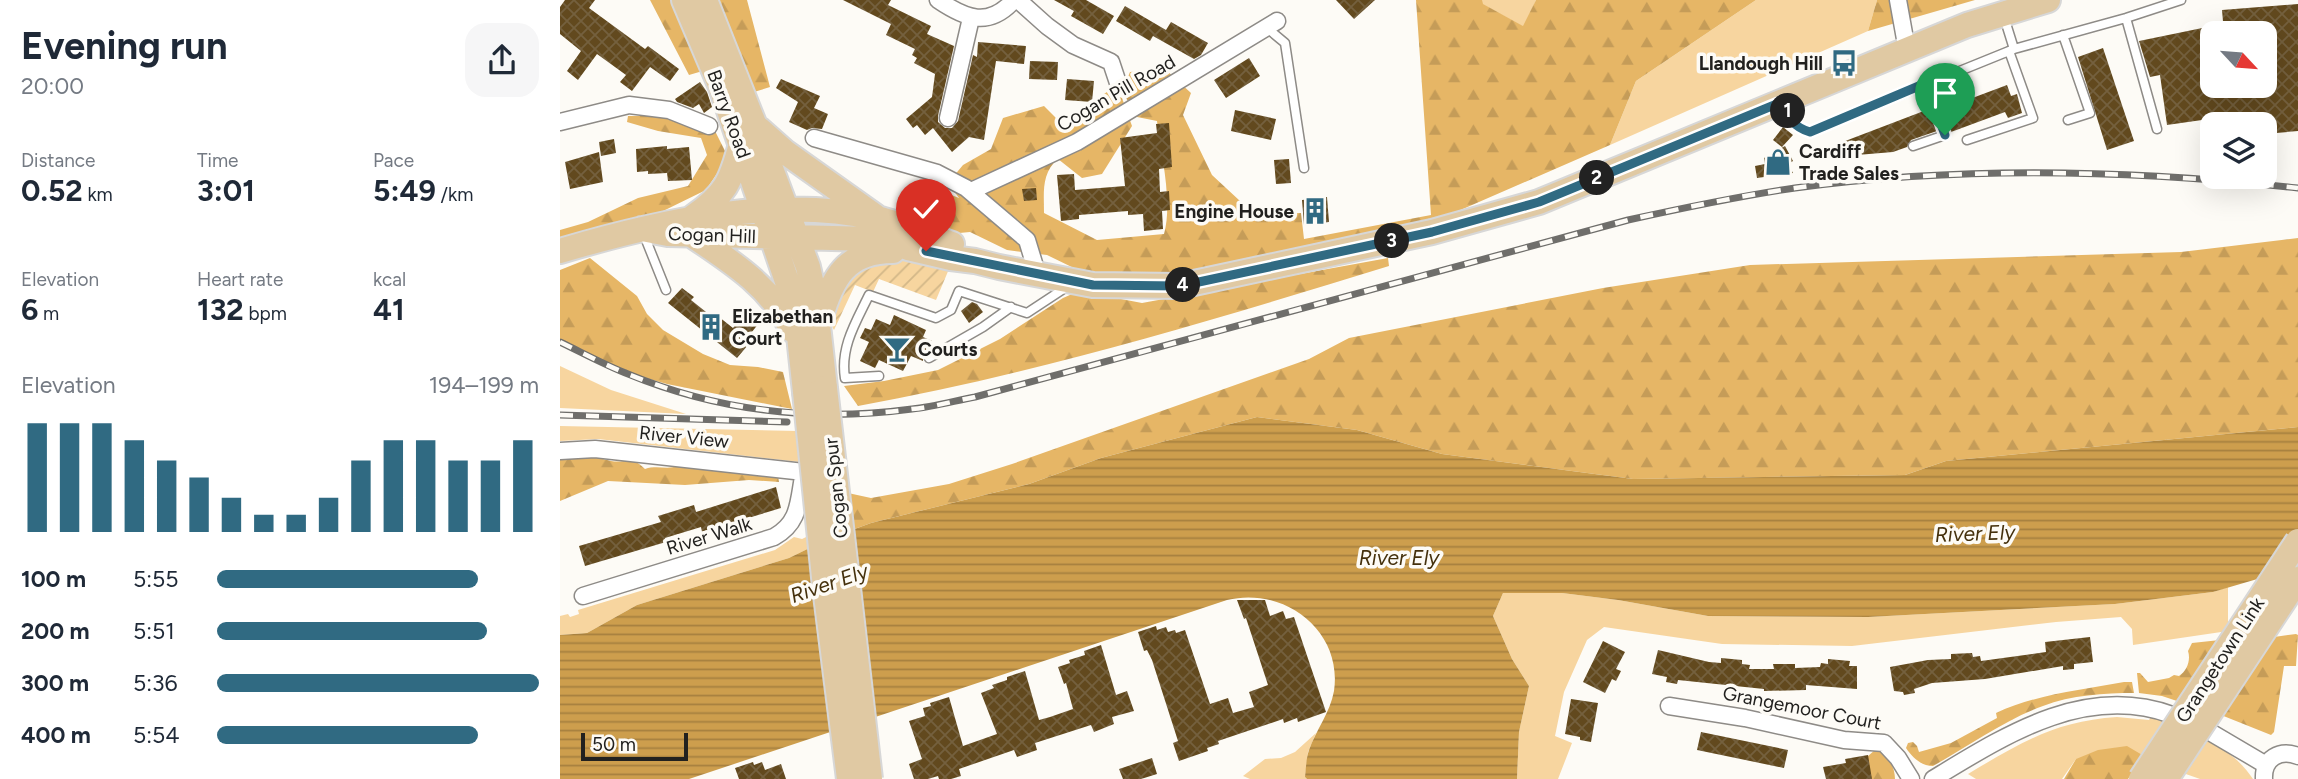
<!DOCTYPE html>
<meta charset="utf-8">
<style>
body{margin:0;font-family:Figtree,sans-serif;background:#f6f6f7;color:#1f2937;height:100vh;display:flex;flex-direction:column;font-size:26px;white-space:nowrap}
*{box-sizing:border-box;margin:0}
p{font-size:23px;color:#747a83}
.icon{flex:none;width:38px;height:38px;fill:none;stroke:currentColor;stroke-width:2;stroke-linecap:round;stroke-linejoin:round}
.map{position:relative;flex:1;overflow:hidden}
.details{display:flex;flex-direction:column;background:#fff;width:560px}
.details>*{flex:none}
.needle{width:46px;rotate:116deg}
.controls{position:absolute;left:1640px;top:21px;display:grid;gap:14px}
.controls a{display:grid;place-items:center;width:77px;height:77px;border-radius:14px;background:#fff;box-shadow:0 7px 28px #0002;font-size:35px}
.scale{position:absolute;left:21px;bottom:18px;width:107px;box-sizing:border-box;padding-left:7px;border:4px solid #22211f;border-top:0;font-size:19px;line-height:24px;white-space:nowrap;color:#22211f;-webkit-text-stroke:5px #fdfbf6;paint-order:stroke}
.pin{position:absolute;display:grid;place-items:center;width:60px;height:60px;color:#fff;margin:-72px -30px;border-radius:50% 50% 50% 0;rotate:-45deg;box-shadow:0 0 7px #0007}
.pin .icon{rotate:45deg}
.km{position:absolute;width:35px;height:35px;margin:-18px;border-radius:50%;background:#222;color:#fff;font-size:19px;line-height:35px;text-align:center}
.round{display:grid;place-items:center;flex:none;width:74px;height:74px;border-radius:21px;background:#f6f6f7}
.overview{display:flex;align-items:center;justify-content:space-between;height:119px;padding:0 21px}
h1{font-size:38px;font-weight:700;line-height:52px}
.figures{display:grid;grid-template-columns:repeat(3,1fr);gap:10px;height:119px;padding:7px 21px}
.figures div{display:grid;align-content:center}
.figures b{font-size:30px;font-weight:700}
.figures small{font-size:19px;font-weight:400}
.figures p{font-size:19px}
.chart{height:196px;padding:14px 21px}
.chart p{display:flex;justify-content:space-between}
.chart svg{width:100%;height:126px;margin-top:7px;stroke:#306a82;stroke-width:6}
ul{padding:0 21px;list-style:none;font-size:23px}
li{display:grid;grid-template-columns:112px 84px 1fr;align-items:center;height:52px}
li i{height:18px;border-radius:9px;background:#306a82}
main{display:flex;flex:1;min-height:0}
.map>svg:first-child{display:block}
.grass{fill:#f7d59f}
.forest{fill:url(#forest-firs)}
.garden{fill:url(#garden-furrows)}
.water{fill:url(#water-rules)}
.building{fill:url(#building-cross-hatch)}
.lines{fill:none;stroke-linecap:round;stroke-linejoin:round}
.lane-casing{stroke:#8e8b87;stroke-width:11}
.street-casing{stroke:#8e8b87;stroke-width:19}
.primary-casing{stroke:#d7d7d7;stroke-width:28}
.lane{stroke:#fff;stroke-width:8}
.street{stroke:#fff;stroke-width:16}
.primary{stroke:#e0c9a3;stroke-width:24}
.rail-casing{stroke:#6f6e6b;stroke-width:7}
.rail{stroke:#fdfbf6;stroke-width:4.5;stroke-dasharray:13;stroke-linecap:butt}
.primary-bridge-casing{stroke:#d7d7d7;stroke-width:28;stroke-linecap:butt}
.primary-bridge{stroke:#e0c9a3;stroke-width:24}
.route-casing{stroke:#fff;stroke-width:14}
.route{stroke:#306a82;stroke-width:9}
.labels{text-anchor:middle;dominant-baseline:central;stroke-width:7;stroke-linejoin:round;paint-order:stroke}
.poi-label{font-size:19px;font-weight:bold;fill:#22211f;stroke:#fdfbf6;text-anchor:start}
.street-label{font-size:19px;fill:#22211f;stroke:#fdfbf6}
.water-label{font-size:21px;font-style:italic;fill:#45310d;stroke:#fdfbf6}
</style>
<main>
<section class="details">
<div class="overview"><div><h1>Evening run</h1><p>20:00</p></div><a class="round"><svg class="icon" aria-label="share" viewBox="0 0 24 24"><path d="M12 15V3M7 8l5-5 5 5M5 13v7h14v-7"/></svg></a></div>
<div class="figures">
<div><p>Distance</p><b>0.52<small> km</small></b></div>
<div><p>Time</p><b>3:01</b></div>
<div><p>Pace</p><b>5:49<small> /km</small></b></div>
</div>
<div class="figures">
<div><p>Elevation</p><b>6<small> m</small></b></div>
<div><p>Heart rate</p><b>132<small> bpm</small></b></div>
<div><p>kcal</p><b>41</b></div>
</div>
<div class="chart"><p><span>Elevation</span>194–199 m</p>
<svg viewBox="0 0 160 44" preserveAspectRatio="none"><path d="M5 44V6M15 44V6M25 44V6M35 44V12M45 44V19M55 44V25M65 44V32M75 44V38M85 44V38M95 44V32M105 44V19M115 44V12M125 44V12M135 44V19M145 44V19M155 44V12"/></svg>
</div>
<ul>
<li><b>100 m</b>5:55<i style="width:81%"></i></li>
<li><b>200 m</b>5:51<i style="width:84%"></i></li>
<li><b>300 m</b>5:36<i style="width:100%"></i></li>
<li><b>400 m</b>5:54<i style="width:81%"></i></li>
</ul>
</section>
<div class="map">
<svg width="1738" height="779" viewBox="0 0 1738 779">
<defs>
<pattern id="forest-firs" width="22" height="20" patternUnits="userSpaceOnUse" patternTransform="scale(1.75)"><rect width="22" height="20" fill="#e6b666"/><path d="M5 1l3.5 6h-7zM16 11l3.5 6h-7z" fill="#c59c58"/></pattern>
<pattern id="garden-furrows" width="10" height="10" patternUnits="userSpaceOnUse" patternTransform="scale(1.75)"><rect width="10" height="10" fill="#f7d59f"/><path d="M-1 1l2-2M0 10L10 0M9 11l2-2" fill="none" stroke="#d3b788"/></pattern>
<pattern id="water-rules" width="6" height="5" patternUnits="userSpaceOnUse" patternTransform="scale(1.75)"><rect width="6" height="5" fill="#cd9e4d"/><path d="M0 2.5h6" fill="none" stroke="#a6803f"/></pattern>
<pattern id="building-cross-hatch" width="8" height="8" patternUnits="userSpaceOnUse" patternTransform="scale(1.75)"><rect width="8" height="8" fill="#62491e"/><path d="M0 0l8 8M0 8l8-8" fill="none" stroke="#74603e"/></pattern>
</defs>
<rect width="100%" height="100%" fill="#fdfbf6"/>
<path class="grass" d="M 922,0 L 976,0 L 964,27 L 922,4 Z
M 1196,0 L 1317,0 L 1308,31 L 1050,145 L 1076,81 Z
M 0,366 L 51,390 L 126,414 L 0,408 Z
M 0,426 L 237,431 L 240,462 L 38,439 L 0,441 Z
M 269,526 L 270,538 L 229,558 L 77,605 L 27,633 L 0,635 L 0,616 L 8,614 L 10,617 L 19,614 L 18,610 L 215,550 L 234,537 L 242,539 Z
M 1668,587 L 1668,631 L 1573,645 L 1572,629 L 1561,617 L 1496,622 L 1292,646 L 1162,644 L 1044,627 L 1027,640 L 1004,692 L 995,736 L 1012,743 L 998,779 L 957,779 L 959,732 L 969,686 L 952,659 L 933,616 L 943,593 L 1002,593 L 1058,600 L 1148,616 L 1308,617 L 1555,604 L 1653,592 Z
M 1557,717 L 1589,720 L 1591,717 L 1607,722 L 1584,756 L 1516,759 L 1502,779 L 1416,779 L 1408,774 C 1460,743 1495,721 1557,717 Z
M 756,733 L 748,752 L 745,777 L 747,779 L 690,779 L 683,776 L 705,759 L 721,758 L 735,752 Z
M 1646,739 C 1666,750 1680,760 1693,779 L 1640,779 L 1623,773 Z"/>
<path class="forest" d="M 90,0 L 118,0 L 146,70 L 129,75 Z
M 152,0 L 187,0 L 210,87 L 194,92 Z
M 856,0 L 922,0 L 923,4 L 963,26 L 976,0 L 1196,0 L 1076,81 L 1050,145 L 873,222 L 716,260 L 576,279 L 522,272 L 487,255 L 447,250 L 410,232 L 378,235 L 358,202 L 369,186 L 399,198 L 388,183 L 403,165 L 431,149 L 443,118 L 484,106 L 507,129 L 514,113 L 547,92 L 562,98 L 572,126 L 542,174 L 522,178 L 498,159 C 481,173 484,193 484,213 L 537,240 L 604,234 C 613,202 601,154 597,121 L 577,117 L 562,91 L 570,72 L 605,69 L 631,93 L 623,115 L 652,175 L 694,214 L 741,213 L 744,239 L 871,215 Z
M 1317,0 L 1415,0 L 1308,31 Z
M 68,116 L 110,116 L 151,123 L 168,157 L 146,190 L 99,213 L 0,239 L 0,230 L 28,222 L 78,198 L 128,186 L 147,155 L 141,138 L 98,131 L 67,122 Z
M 1738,238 L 1738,427 L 1386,461 L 1345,475 L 1073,479 L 882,454 L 797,430 L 697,417 L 541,458 L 469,484 L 311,523 L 270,538 L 265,488 L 311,498 L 389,484 L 452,464 L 749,359 L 789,338 L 1043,288 L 1190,265 L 1621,252 Z
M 30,258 L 77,296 L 87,314 L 103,330 L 143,354 L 170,365 L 198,367 L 223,372 L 232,409 L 107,384 L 43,366 L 0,341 L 0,270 Z
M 828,258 L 829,266 C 654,320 479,373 298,406 L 284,386 L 324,381 L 378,370 L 440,339 L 503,298 L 519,291 L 582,303 Z
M 27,456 C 36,457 43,459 51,461 C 66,464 70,454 85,469 C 97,465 107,470 118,466 L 218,476 L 219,482 L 189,480 L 125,485 L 48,481 L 0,501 L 0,459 Z
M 1736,634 L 1738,635 L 1736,666 L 1724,666 L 1714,732 L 1711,735 L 1661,715 L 1714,637 Z
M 1660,640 L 1620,702 L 1602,696 L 1579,693 L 1577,673 L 1580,673 L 1588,682 L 1609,678 L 1614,675 L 1619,676 C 1627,671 1631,660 1628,651 L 1632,643 Z
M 1564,682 L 1572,682 L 1574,693 C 1545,693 1511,695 1483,706 C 1444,720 1409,746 1373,766 C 1361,766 1352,757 1346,748 L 1348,743 L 1353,742 L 1357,746 L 1359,752 L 1391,743 L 1437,718 L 1436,713 C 1477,694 1521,690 1564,682 Z
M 1567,746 L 1584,756 L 1568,779 L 1504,779 L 1516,759 L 1538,750 Z
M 1316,749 C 1328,754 1335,767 1335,779 L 1311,779 L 1307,757 Z"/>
<path class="garden" d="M 338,259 L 389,269 L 376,300 L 319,279 L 313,292 L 295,285 L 274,330 C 268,321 273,314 277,305 C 292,271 302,265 338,259 Z"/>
<path class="water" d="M 697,417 L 797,430 L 882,454 L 1073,479 L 1345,475 L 1386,461 L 1738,427 L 1738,567 L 1653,592 L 1555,604 L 1308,617 L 1148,616 L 1058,600 L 1002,593 L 943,593 L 933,616 L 952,659 L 969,686 L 959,732 L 957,779 L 747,779 L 745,777 C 746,768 746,759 749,750 C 756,730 770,713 774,691 C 783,630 723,586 667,600 L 129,779 L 0,779 L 0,635 L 27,633 L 77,605 L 229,558 L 270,538 L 311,523 L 469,484 L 541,458 Z"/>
<path class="building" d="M 5,0 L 35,0 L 29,8 L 85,49 L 88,46 L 119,69 L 110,81 L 90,67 L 72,91 L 60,82 L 66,75 L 37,54 L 18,80 L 7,71 L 21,51 L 0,34 L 0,7 Z
M 283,0 L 331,0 L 328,5 L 371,26 L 367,34 L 394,46 L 378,116 L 378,122 L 385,128 L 392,128 L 398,121 L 413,55 L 417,57 L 418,42 L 466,46 L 464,64 L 436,61 L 424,140 L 409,137 L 392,152 L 373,128 L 365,135 L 357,125 L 353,128 L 346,119 L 372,97 L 375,74 L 354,63 L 357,58 L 352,55 L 355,49 L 326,35 L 331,24 Z
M 494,0 L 526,0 L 554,16 L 543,34 L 511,16 L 514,11 Z
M 776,0 L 815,0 L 794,19 Z
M 1738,4 L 1738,131 L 1704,134 L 1704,124 L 1670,124 L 1670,116 L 1607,125 L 1600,75 L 1590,77 L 1579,41 L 1652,26 L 1652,86 L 1704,86 L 1704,33 L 1664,33 L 1662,10 Z
M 565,6 L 606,30 L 611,22 L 648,43 L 641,55 L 634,59 L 593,36 L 590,41 L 556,21 Z
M 1543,48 L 1574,141 L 1547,150 L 1518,57 Z
M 689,58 L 700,76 L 666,98 L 654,80 Z
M 470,61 L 498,62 L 497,80 L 469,79 Z
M 221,79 L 260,96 L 254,108 L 268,114 L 262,129 L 252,128 L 247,130 L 229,122 L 238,102 L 216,88 Z
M 507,79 L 534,81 L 532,102 L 505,100 Z
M 140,82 L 147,92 L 152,107 L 144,113 L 139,104 L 133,108 L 117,102 L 115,99 Z
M 1447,85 L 1451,96 L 1457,94 L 1462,113 L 1448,118 L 1445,112 L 1391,132 L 1383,109 Z
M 1369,109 L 1377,131 L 1351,140 L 1347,147 L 1333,152 L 1285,156 L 1280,143 Z
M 675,110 L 716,119 L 711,140 L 671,131 Z
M 609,123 L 612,167 L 599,169 L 600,192 L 609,191 L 610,210 L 602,211 L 603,229 L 584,231 L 583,214 L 568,215 L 568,211 L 519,215 L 519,219 L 501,221 L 497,175 L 514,174 L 515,190 L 565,186 L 560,138 L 597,133 L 596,124 Z
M 1223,127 L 1233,135 L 1222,147 L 1213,140 Z
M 54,139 L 56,153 L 41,156 L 39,142 Z
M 107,146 L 107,149 L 129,147 L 132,180 L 108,181 L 107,173 L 88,174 L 88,171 L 77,172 L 76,149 Z
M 1225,146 L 1233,161 L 1228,164 L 1233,173 L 1197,178 L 1195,166 L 1205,164 L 1204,158 Z
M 39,152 L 43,182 L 10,189 L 5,162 Z
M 729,159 L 731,183 L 716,184 L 714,160 Z
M 476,188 L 477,200 L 464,201 L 462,189 Z
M 767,197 L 769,222 L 744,225 L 742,200 Z
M 122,288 L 134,297 L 131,300 L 151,316 L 154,313 L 173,328 L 185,312 L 199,323 L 184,342 L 188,345 L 177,358 L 108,303 Z
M 412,302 L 417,304 L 423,312 L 409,323 L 401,311 Z
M 334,315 L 366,330 L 363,337 L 372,341 L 363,355 L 363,361 L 351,356 L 343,371 L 319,360 L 315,368 L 300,361 L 309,342 L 300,338 L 305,328 L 311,330 L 316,319 L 330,325 Z
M 216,487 L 221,508 L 142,532 L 141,527 L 105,538 L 106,542 L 25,566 L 19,546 L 101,522 L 98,516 L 134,505 L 136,512 Z
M 677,600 L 705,600 L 710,616 L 723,611 L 726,619 L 734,617 L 766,712 L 738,722 L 737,718 L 724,723 L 723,719 L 658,741 L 659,744 L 647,748 L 648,751 L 619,761 L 613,743 L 618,741 L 592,660 L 587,650 L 584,651 L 578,632 L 596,626 L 597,630 L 606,627 L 608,632 L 615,630 L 616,633 L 625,630 L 650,704 L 668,698 L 673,713 L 694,707 L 689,692 L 708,685 L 686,618 L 684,619 Z
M 1530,637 L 1533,662 L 1514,664 L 1514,669 L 1503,670 L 1503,666 L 1425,679 L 1372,683 L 1354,689 L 1355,693 L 1344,695 L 1343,692 L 1334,691 L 1330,667 L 1368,660 L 1391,659 L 1391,654 L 1412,653 L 1413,657 L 1420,656 L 1421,661 L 1486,652 L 1485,642 Z
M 1043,641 L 1065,652 L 1056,669 L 1061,671 L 1056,681 L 1052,679 L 1045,693 L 1023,682 Z
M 541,645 L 556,695 L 567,691 L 574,711 L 552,717 L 554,724 L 534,732 L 531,725 L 475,743 L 477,750 L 457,757 L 454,750 L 399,769 L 401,776 L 391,779 L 379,779 L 378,776 L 368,779 L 354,779 L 349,764 L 362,759 L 349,721 L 365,716 L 363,708 L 371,706 L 370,703 L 389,697 L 403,746 L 437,734 L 421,693 L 434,688 L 432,685 L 447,680 L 447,677 L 465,671 L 479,720 L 490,717 L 513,709 L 506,683 L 504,684 L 498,667 L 510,663 L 509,660 L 525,655 L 524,651 Z
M 1098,650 L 1149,662 L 1161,663 L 1161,658 L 1182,660 L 1182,664 L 1190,665 L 1189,669 L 1214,669 L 1213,664 L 1235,664 L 1235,668 L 1260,667 L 1261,663 L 1268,664 L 1268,659 L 1290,661 L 1289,666 L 1297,666 L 1297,689 L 1246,685 L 1246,690 L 1204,691 L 1204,689 L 1118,680 L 1117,684 L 1106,682 L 1107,677 L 1092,674 Z
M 1011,699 L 1038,703 L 1031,742 L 1020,740 L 1020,737 L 1005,734 Z
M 1141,732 L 1228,750 L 1224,768 L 1137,750 Z
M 1308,755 L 1312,779 L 1266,779 L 1263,767 L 1286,763 L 1285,759 Z
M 592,758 L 597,774 L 581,779 L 563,779 L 559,769 Z
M 193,762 L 194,765 L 202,762 L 205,770 L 221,764 L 226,779 L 179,779 L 175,768 Z"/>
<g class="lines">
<defs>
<path id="lane" d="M 1444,17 L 1454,49 L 1566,18 L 1621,0
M 1566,18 L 1597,129
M 707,28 L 725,43 L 744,168
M 1503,35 L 1530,113 L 1508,120
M 1225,105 C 1231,119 1234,127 1249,132 L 1454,49
M 1407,140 L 1473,118 L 1449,51
M 1353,146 L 1385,135 L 1366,83
M 84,235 L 106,290
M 369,358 L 423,327 L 451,307
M 319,376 L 285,378 C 280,347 296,322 309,295 L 376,318 L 391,310 L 399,291 L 467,313 L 508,286"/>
<path id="street" d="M 378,0 C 406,19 429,28 454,0
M 458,0 L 487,26 L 513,45 L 551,62 L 558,83
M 1338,0 L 1347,50
M 388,118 L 411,18
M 0,122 L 69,105 L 109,110 L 149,126
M 254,138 L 377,173 L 406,188 L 467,240 L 477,273
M 411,191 L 517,142 L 717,21
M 0,451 L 35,449 L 244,472 C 238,500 241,522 214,537 L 23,596
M 1109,706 L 1185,718 L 1284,740 L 1324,743 L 1338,758 L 1351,779
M 1650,732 L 1706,765
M 1373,779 C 1444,736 1525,683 1612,715
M 1704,779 C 1703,758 1720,749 1738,756"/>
<path id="primary" d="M 124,0 L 161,87 L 236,308 L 245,392
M 145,0 L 195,126 L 248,267 L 255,298 L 265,388
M 199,129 L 225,152 L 315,216
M 133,217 C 165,195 171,182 181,144
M 82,229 L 108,234 L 312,239 L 334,241 L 348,248 L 391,258 L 415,261 L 439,267 L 533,285 L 620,286 L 872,232 L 979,202 L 1407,25 L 1488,0
M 133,236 C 172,262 211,287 232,330
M 0,251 C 98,222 215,195 316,218 C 342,224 367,235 392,244
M 260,319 C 272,278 286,251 333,251"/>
</defs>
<use href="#lane" class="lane-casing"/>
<use href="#street" class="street-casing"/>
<use href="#primary" class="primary-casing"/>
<use href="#lane" class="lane"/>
<use href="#street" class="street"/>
<use href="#primary" class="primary"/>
<defs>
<path id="rail" d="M 0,342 C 23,353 45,365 68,374 C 158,411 255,422 352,409 C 373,407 394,401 415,397 L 1068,220 C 1123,208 1179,196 1235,188 C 1398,166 1575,170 1738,188
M 0,415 L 227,422"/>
</defs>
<use href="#rail" class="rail-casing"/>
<use href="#rail" class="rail"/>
<defs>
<path id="primary-bridge" d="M 265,388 L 310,779
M 245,392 L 265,587 L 289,779
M 1581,779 L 1738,541
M 1606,779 L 1738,579"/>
</defs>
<use href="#primary-bridge" class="primary-bridge-casing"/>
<use href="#primary-bridge" class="primary-bridge"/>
</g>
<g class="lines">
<defs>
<path id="route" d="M 366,251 L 533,285 L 620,286 L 872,232 L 979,202 L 1224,101 C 1230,118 1231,126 1250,132 L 1366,83 L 1385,135"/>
</defs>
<use href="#route" class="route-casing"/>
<use href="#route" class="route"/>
</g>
<defs>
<symbol id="bus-bare" viewBox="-9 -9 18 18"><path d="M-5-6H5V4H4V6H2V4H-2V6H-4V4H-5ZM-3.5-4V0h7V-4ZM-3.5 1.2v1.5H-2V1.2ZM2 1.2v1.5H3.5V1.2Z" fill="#306a82" stroke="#fdfbf6" stroke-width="2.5" paint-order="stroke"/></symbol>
<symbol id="shop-bare" viewBox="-9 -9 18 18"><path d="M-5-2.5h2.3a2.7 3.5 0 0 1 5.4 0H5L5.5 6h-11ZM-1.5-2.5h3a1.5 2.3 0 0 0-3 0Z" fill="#306a82" stroke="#fdfbf6" stroke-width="2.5" paint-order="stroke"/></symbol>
<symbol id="building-bare" viewBox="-9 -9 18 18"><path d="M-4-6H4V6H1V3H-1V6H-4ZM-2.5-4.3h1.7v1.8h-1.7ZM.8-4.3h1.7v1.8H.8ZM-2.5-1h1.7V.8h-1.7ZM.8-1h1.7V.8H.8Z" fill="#306a82" stroke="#fdfbf6" stroke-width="2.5" paint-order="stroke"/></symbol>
<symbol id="bar-bare" viewBox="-9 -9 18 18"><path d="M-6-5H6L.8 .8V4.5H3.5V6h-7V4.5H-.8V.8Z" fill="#306a82" stroke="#fdfbf6" stroke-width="2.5" paint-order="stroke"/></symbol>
</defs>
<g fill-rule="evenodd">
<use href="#bus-bare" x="1265" y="44" width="38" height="38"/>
<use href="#shop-bare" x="1199" y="143" width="38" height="38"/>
<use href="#building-bare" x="736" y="192" width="38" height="38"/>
<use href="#building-bare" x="132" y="308" width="38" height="38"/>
<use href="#bar-bare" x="318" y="330" width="38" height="38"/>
</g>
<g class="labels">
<g class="poi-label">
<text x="1263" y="63" text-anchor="end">Llandough Hill</text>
<text x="1239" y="151">Cardiff<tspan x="1239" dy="22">Trade Sales</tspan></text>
<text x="734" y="211" text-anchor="end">Engine House</text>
<text x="172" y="316">Elizabethan<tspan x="172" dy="22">Court</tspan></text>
<text x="358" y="349">Courts</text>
</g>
<g class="street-label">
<text transform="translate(556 93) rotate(-30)">Cogan Pill Road</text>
<text transform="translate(169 114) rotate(70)">Barry Road</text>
<text transform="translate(152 235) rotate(2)">Cogan Hill</text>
<text transform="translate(124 437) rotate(6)">River View</text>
<text transform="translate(276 488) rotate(-96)">Cogan Spur</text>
<text transform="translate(149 536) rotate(-17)">River Walk</text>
<text transform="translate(1660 660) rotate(-57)">Grangetown Link</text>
<text transform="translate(1242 708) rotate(11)">Grangemoor Court</text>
</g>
<g class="water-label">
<text transform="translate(1415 533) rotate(-2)">River Ely</text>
<text x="839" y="557">River Ely</text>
<text transform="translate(269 583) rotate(-19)">River Ely</text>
</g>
</g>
</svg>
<div class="controls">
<a><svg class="needle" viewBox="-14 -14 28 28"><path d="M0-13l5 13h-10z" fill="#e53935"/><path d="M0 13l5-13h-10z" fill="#747a83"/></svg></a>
<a><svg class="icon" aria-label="layers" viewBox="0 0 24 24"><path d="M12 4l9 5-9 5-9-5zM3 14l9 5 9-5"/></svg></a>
</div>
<div class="scale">50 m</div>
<div class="pin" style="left:1385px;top:135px;background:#1e9e55"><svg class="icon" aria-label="arrive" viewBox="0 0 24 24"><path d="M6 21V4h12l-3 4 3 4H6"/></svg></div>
<div class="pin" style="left:366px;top:251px;background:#d93025"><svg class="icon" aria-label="check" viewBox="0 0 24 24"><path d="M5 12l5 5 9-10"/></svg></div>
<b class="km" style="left:1228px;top:111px">1</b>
<b class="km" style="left:1037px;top:178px">2</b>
<b class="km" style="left:832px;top:241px">3</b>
<b class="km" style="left:623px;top:285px">4</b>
</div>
</main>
